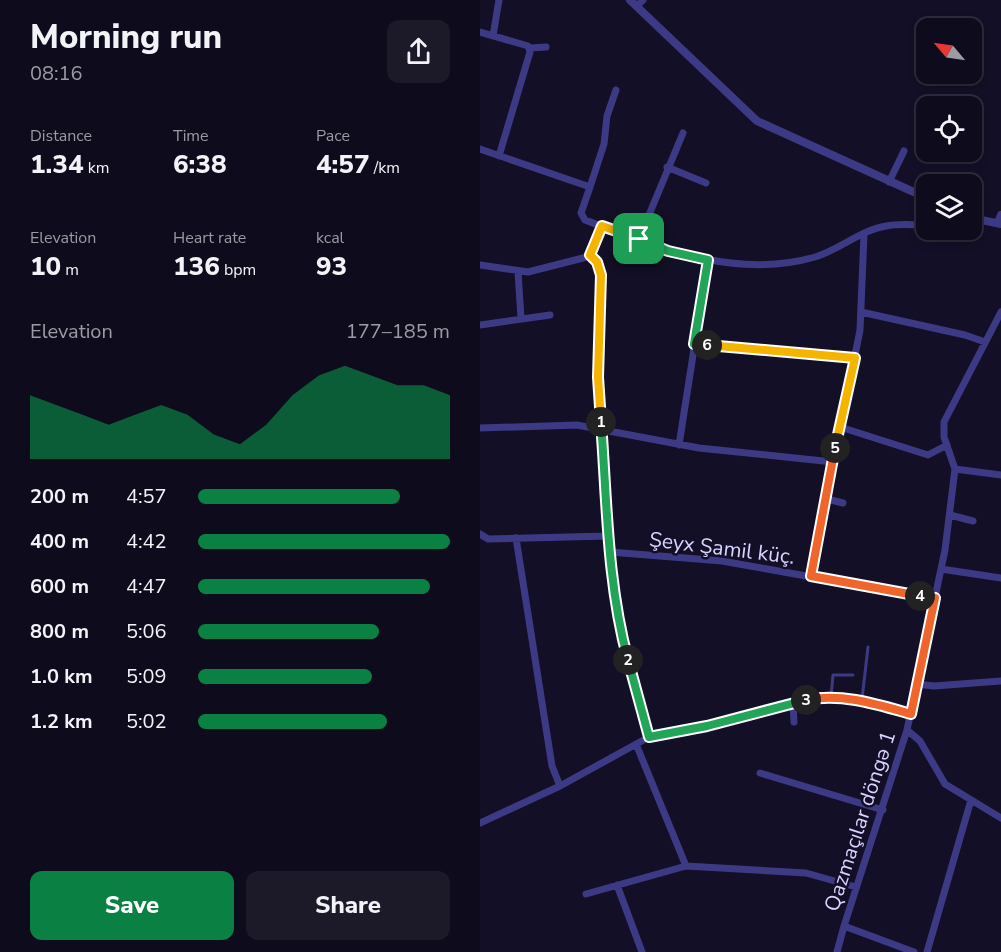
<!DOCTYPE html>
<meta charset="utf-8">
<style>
body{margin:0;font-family:"Nunito Sans",sans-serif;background:#1c1929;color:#f1f3f6;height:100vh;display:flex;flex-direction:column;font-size:22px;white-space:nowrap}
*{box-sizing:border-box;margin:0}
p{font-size:20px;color:#9b9ba3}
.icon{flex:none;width:33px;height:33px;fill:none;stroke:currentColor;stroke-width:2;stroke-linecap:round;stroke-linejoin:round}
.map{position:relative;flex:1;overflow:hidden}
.details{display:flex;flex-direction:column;background:#0e0b1c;width:480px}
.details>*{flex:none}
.needle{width:39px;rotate:299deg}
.buttons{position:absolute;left:436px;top:18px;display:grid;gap:12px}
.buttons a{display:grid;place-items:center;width:66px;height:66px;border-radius:12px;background:#0e0b1c;box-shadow:0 3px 9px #0003,0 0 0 2px #2e2b3b;font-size:30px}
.pin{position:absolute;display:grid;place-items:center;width:51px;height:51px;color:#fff;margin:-26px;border-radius:12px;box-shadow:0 3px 9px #0006}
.km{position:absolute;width:30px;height:30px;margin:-15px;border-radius:50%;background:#222;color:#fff;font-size:16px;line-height:30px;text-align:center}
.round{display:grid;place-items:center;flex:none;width:63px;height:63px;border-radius:12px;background:#1c1929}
.head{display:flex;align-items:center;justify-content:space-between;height:102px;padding:0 30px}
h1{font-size:33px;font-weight:800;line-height:45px}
.stats{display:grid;grid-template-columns:repeat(3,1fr);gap:9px;height:102px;padding:6px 30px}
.stats div{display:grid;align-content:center}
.stats b{font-size:26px;font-weight:800}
.stats small{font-size:16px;font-weight:400}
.stats p{font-size:16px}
.chart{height:168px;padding:12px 30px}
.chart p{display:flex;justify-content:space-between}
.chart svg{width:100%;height:108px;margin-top:6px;fill:#0b8043;opacity:.7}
.action{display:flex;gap:12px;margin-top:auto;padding:12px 30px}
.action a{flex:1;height:69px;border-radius:12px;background:#0b8043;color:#fff;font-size:24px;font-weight:800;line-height:69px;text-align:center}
.action a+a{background:#1c1929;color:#f1f3f6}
ul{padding:0 30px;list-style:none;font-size:20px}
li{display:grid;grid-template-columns:96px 72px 1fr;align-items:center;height:45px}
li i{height:15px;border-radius:8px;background:#0b8043}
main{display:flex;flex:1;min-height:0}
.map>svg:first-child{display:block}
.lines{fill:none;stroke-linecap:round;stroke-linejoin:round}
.service{stroke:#3d3a85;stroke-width:3}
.minor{stroke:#3d3a85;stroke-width:7}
.tertiary{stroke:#3d3a85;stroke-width:8}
.split-1-casing{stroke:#fff;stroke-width:12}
.split-2-casing{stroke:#fff;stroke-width:12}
.split-3-casing{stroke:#fff;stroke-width:12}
.split-4-casing{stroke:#fff;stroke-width:12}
.split-5-casing{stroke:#fff;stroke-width:12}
.split-6-casing{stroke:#fff;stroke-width:12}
.split-7-casing{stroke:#fff;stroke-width:12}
.split-1{stroke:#f5b400;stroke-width:8}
.split-2{stroke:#22a559;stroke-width:8}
.split-3{stroke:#22a559;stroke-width:8}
.split-4{stroke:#f0652b;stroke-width:8}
.split-5{stroke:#f0652b;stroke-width:8}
.split-6{stroke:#f5b400;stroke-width:8}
.split-7{stroke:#22a559;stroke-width:8}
.labels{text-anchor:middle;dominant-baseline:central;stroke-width:5;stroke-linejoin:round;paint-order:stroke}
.street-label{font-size:21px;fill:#d9d4ff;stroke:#130f26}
</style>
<main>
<section class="details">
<div class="head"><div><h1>Morning run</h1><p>08:16</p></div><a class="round"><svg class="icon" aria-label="share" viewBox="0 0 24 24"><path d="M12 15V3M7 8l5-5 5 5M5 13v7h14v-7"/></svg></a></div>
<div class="stats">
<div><p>Distance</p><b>1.34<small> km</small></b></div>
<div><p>Time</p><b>6:38</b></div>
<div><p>Pace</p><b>4:57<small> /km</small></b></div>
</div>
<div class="stats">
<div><p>Elevation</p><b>10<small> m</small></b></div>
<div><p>Heart rate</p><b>136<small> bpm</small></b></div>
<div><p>kcal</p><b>93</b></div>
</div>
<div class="chart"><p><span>Elevation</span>177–185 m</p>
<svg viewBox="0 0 160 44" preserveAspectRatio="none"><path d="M0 44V18L10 22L20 26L30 30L40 26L50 22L60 26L70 34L80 38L90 30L100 18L110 10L120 6L130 10L140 14L150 14L160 18V44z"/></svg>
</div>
<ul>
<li><b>200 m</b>4:57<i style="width:80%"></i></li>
<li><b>400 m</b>4:42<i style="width:100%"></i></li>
<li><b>600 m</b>4:47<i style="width:92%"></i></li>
<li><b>800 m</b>5:06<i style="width:72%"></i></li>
<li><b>1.0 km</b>5:09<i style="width:69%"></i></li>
<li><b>1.2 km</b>5:02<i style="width:75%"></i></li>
</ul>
<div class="action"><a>Save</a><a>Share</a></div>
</section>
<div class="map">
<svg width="521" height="952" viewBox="0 0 521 952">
<rect width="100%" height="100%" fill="#130f26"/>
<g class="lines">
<path class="service" d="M 351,697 L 353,675 L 373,675
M 382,699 L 388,647"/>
<path class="minor" d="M 158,5 L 163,0
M 0,32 L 48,46 L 50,52 L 19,156
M 13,36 L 19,0
M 50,48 L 66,47
M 0,149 L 110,187 L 101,213 L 105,220 C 176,247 257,280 335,257 C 359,250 381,230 406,226 C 419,223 434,225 447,225
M 187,167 L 226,183
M 409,182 L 424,151
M 110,187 L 124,144 L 127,116 L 136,90
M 159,239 L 203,133
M 110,255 L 117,262 L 121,275 L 118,377 L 128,536 L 139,628 L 169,737
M 0,265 L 48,272 L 103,258 L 110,255 L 122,226
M 38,272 L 41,318
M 381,312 L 485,335 L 505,342
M 0,325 L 70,315
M 214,344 L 375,358
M 360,427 L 448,455 L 467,445
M 0,428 L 97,425 L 219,448 L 353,462
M 199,445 L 228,259
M 475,469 L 521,475
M 347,499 L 363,503
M 470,515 L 493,521
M 0,534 L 8,539 L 128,536
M 36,538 L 72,766 L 80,786
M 130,552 L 242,561 L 455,599
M 461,569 L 521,578
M 331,576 L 380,330 L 384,235
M 436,684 L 454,686 L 521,681
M 313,703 L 314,722
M 427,730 L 440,741 L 465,784 L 521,818
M 156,744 L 206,866
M 280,773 L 403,810
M 0,823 L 80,786 L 169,737 L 227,727 L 340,697 L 381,701 L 431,714
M 137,885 L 162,952
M 106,894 L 206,866 L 326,873 L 376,887
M 357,952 L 364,926
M 434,952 L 364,926 L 427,730 L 465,550 L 475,469 L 464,437 L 464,422 L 521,312
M 447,952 L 491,800"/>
<path class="tertiary" d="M 150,0 L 277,121 L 447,198
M 492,218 L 521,224
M 518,223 L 521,215"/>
</g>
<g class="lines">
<defs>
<path id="split-1" d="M 121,422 L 118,377 L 121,275 L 117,262 L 110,255 L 122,226 L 159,239"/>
<path id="split-2" d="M 121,422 C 127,502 127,582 148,660"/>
<path id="split-3" d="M 148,660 L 169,737 L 227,726 L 326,700"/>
<path id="split-4" d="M 326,700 C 362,693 396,704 431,714 L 455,598 L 440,596"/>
<path id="split-5" d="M 355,448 L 331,576 L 440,596"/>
<path id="split-6" d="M 227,345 L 375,358 L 355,448"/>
<path id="split-7" d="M 159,239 L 188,251 L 228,260 L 214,344 L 227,345"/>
</defs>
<use href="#split-1" class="split-1-casing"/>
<use href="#split-2" class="split-2-casing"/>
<use href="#split-3" class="split-3-casing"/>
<use href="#split-4" class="split-4-casing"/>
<use href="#split-5" class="split-5-casing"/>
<use href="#split-6" class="split-6-casing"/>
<use href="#split-7" class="split-7-casing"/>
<use href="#split-1" class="split-1"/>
<use href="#split-2" class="split-2"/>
<use href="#split-3" class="split-3"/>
<use href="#split-4" class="split-4"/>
<use href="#split-5" class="split-5"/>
<use href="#split-6" class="split-6"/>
<use href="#split-7" class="split-7"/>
</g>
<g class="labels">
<g class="street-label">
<text transform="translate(242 548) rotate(7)">Şeyx Şamil küç.</text>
<text transform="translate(380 821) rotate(-72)">Qazmaçılar döngə 1</text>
</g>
</g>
</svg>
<div class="buttons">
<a><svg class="needle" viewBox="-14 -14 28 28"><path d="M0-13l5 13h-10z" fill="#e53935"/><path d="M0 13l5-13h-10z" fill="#9b9ba3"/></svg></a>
<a><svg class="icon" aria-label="locate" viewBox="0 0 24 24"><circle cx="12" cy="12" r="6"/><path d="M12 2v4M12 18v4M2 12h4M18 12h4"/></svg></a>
<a><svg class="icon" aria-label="layers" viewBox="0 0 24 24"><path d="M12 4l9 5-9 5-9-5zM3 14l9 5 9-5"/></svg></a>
</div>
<div class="pin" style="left:159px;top:239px;background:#1e9e55"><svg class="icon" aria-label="arrive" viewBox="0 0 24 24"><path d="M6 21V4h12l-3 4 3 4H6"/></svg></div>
<b class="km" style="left:121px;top:422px">1</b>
<b class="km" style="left:148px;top:660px">2</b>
<b class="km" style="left:326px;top:700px">3</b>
<b class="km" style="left:440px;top:596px">4</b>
<b class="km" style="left:355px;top:448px">5</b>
<b class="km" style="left:227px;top:345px">6</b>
</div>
</main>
